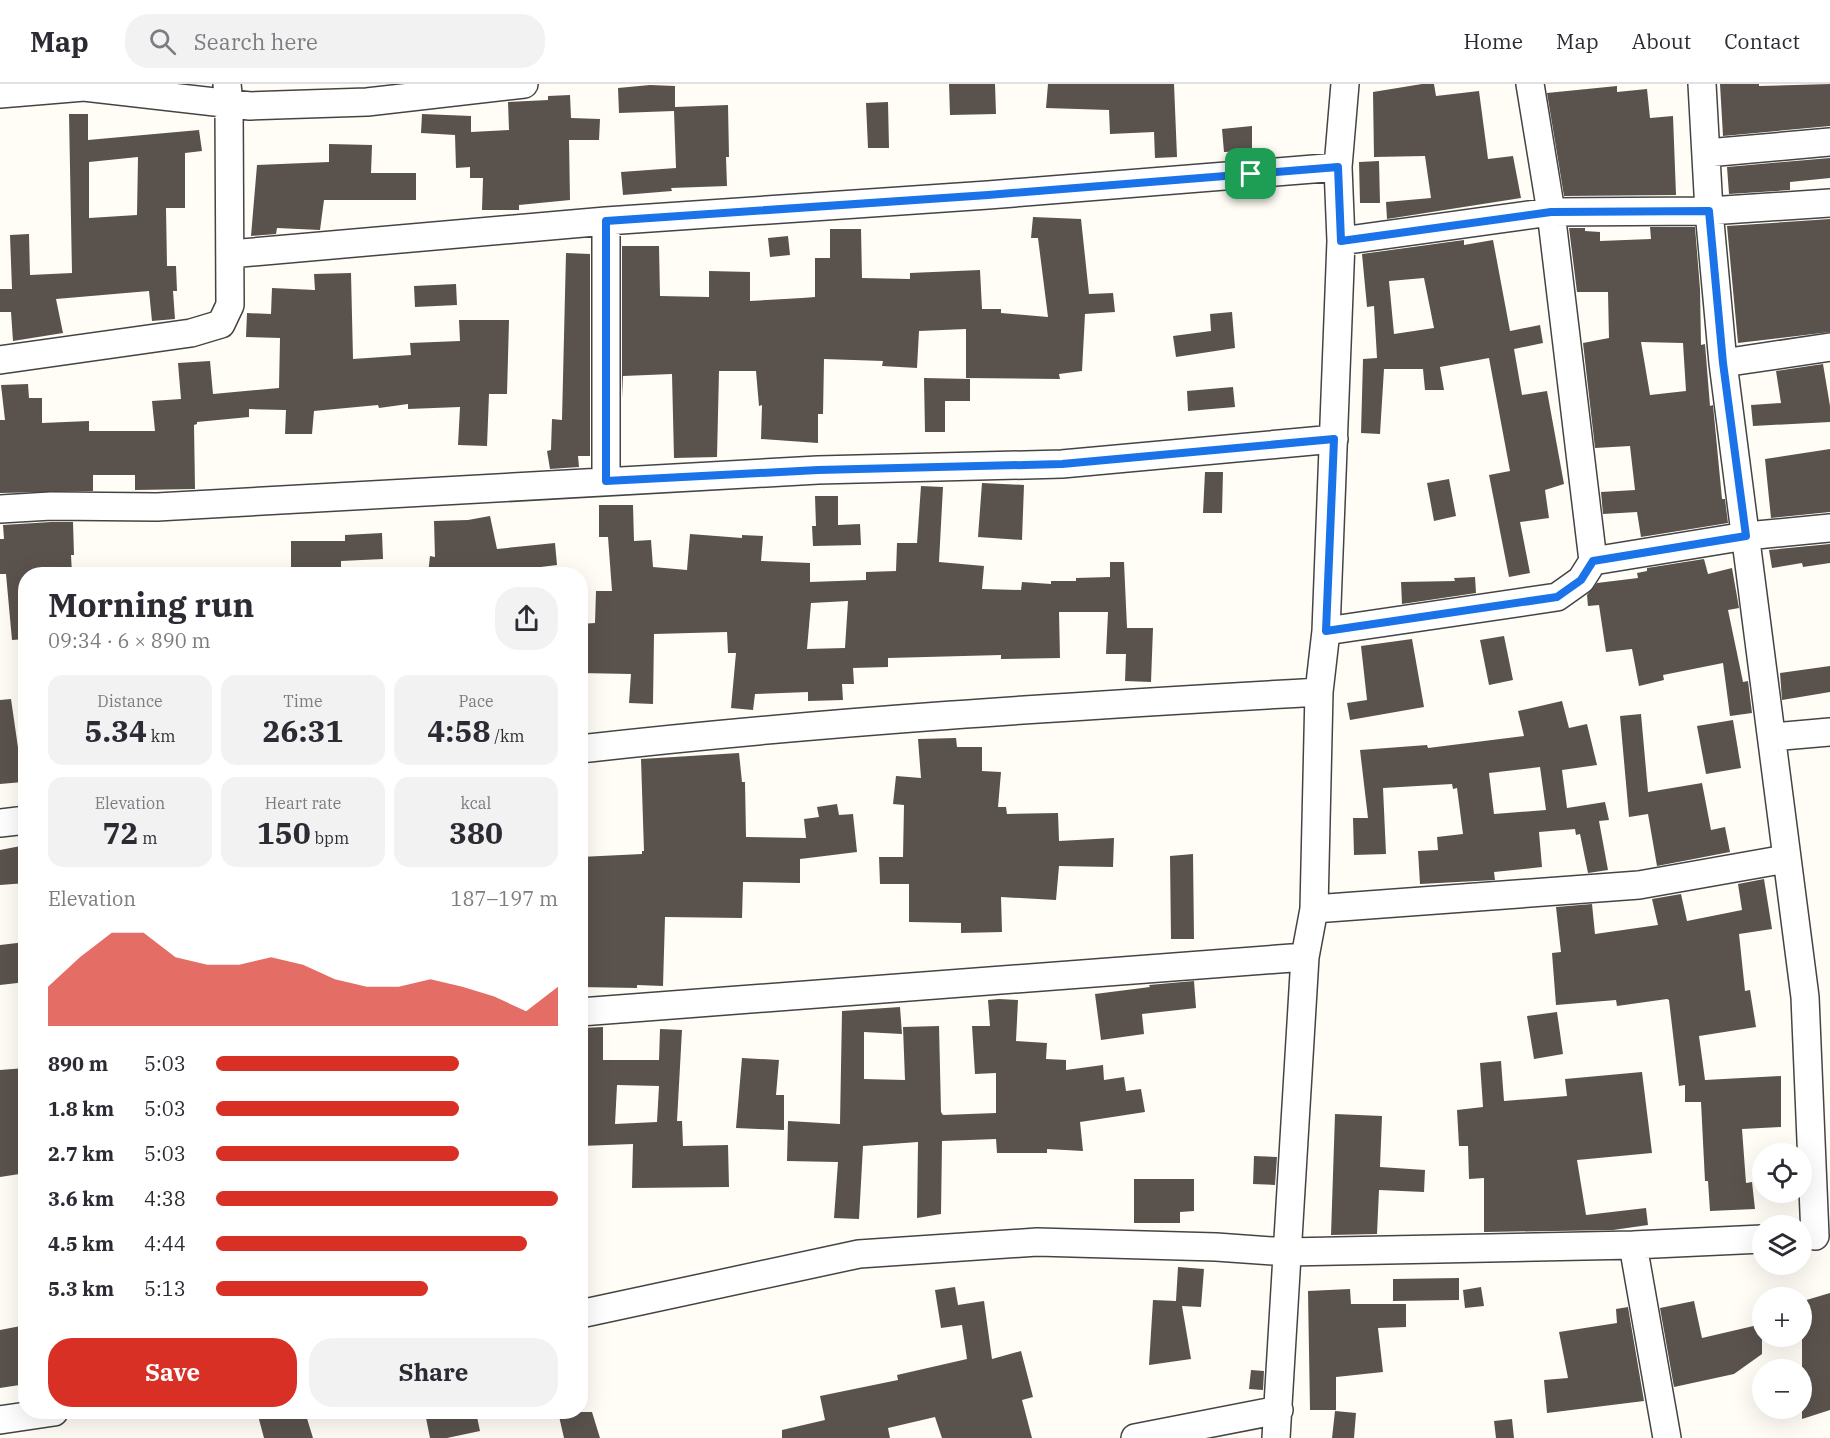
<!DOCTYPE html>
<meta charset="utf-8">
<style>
body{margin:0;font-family:"IBM Plex Serif",serif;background:#f2f2f3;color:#2b2b33;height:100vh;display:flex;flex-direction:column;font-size:22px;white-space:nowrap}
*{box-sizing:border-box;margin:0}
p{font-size:20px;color:#7c7c81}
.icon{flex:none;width:33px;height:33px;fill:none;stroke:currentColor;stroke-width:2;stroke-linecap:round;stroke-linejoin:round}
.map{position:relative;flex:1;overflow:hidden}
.side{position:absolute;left:18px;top:483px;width:570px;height:852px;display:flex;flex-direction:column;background:#fff;border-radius:24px;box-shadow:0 6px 24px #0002}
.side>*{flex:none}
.tools{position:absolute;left:1752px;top:1059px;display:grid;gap:12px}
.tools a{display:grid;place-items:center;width:60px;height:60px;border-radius:50%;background:#fff;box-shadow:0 6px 24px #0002;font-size:30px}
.pin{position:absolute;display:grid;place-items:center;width:51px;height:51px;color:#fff;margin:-26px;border-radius:12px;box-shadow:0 3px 9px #0006}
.round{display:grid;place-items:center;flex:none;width:63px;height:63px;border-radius:24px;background:#f2f2f3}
.overview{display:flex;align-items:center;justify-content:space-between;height:102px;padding:0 30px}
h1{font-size:33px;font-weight:700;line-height:45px}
.metrics{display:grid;grid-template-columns:repeat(3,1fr);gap:9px;height:102px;padding:6px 30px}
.metrics div{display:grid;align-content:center;border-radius:15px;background:#f2f2f3;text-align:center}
.metrics b{font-size:30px;font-weight:700}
.metrics small{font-size:16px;font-weight:400}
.metrics p{font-size:16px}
.chart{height:168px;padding:12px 30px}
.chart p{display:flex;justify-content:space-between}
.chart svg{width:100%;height:108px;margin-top:6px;fill:#d93025;opacity:.7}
.button{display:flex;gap:12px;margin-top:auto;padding:12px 30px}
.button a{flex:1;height:69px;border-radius:24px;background:#d93025;color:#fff;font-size:24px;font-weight:700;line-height:69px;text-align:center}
.button a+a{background:#f2f2f3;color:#2b2b33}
ul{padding:0 30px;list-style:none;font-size:20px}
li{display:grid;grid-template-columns:96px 72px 1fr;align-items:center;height:45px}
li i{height:15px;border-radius:8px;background:#d93025}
header{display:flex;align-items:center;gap:36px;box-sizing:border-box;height:84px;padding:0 30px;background:#fff;border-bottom:2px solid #e1e1e2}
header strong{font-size:28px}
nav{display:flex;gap:33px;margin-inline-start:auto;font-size:21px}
.search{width:420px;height:54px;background:#f2f2f3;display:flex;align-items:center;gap:15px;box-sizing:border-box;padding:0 21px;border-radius:24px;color:#7c7c81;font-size:22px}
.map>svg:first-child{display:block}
.building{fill:#5a524d;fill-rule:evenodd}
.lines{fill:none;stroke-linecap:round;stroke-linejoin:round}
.minor-casing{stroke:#444;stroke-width:30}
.minor{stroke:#fff;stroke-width:27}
.route-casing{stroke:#fff;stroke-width:12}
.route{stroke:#1a73e8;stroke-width:8}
</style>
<header>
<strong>Map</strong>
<div class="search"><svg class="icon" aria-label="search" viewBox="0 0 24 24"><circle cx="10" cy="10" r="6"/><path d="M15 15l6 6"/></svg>Search here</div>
<nav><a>Home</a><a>Map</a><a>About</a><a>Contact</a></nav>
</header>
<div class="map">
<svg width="1830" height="1354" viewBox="0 0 1830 1354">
<rect width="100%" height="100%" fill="#fffdf5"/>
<path class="building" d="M 949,0 L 995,0 L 996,30 L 950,31 Z
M 1048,0 L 1174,0 L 1177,73 L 1155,74 L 1154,48 L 1110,50 L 1109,26 L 1046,24 Z
M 1422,0 L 1434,0 L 1436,12 L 1479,7 L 1488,75 L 1513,72 L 1521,114 L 1387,135 L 1386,118 L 1431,114 L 1425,72 L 1374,73 L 1373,8 Z
M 1720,0 L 1759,0 L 1759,2 L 1830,0 L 1830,42 L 1723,52 Z
M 650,1 L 675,2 L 675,23 L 728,21 L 729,73 L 726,73 L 727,102 L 671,104 L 672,107 L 623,111 L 621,88 L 676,84 L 674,27 L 619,29 L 618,4 Z
M 1617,2 L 1617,8 L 1647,5 L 1650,34 L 1673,32 L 1676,111 L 1564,112 L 1547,9 Z
M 570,11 L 571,34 L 600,35 L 599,56 L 569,56 L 570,116 L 519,121 L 519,126 L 482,126 L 483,94 L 470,94 L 470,83 L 456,84 L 455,51 L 421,49 L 422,30 L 471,32 L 471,48 L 509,46 L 508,18 L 548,16 L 548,12 Z
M 888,18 L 889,64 L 868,64 L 866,19 Z
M 69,30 L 88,30 L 88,56 L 199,46 L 202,67 L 185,69 L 185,124 L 166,124 L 167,182 L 176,182 L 177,207 L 173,207 L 175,235 L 152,237 L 149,207 L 56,215 L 63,249 L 13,257 L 11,228 L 0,228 L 0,205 L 12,205 L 10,151 L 29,150 L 30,191 L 72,189 ZM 138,73 L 137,131 L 89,134 L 89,78 Z
M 1252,42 L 1252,67 L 1224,68 L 1222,45 Z
M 329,60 L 372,61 L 371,89 L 416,89 L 416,116 L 324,116 L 320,146 L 277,144 L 276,150 L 251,152 L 257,81 L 329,78 Z
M 1830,74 L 1830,94 L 1790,98 L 1790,106 L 1729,110 L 1727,83 Z
M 1379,77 L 1380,119 L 1360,119 L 1359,78 Z
M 1033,133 L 1081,135 L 1089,210 L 1113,209 L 1115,228 L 1085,230 L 1082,287 L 1059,290 L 1060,295 L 966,294 L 966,245 L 919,247 L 917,284 L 882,282 L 883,277 L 824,275 L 823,330 L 818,330 L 818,359 L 761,355 L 762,321 L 759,322 L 756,287 L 719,287 L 717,373 L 674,374 L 672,290 L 623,292 L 622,314 L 622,162 L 659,162 L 660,212 L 709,213 L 709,187 L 750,188 L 750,217 L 802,214 L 815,213 L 815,174 L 830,174 L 830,145 L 861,145 L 862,194 L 910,195 L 910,189 L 980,186 L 982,225 L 1001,225 L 1001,229 L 1048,233 L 1038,154 L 1031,154 Z
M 1830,135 L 1830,248 L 1738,259 L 1727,142 Z
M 1650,143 L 1695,143 L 1700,205 L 1701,261 L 1705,260 L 1710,322 L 1713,321 L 1722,415 L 1725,415 L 1728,439 L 1641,453 L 1637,428 L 1603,430 L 1601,408 L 1635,406 L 1630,362 L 1595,364 L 1583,259 L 1609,254 L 1608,208 L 1577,208 L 1569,144 L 1585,144 L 1585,147 L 1600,148 L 1600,157 L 1651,155 ZM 1641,258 L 1683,259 L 1686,307 L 1650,311 Z
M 788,152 L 790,171 L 770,173 L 768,154 Z
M 1464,156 L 1464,161 L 1493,156 L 1510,247 L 1540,241 L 1543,259 L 1514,265 L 1522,311 L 1547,307 L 1564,400 L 1545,406 L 1549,434 L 1520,438 L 1530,489 L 1509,493 L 1489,391 L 1510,387 L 1489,274 L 1440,283 L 1444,306 L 1425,306 L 1423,285 L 1384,285 L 1380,350 L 1361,349 L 1363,275 L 1377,274 L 1374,222 L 1367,223 L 1362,170 ZM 1424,194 L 1434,244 L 1394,250 L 1389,197 Z
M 566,169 L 590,170 L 590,372 L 578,372 L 579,383 L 550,385 L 547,367 L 551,366 L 552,335 L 562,336 Z
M 351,189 L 353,275 L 411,271 L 410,259 L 460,257 L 459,236 L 509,236 L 507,310 L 489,310 L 487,362 L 458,361 L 460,323 L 408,325 L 408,320 L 379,324 L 378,321 L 314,327 L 312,350 L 285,350 L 286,326 L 249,325 L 249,333 L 197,338 L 197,340 L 194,341 L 195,405 L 135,406 L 135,391 L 93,391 L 93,407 L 0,409 L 0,336 L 5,336 L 1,301 L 28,300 L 29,314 L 42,314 L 42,339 L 89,337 L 89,347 L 155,347 L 152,317 L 181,315 L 178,279 L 210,277 L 213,310 L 279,304 L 280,254 L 246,253 L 247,229 L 271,230 L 272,204 L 315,206 L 314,190 Z
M 456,200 L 457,221 L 415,223 L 414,202 Z
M 1232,228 L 1235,264 L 1176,273 L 1173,252 L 1211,247 L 1210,230 Z
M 1823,280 L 1830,322 L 1830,338 L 1753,342 L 1751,321 L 1781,319 L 1776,287 Z
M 924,294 L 970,295 L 970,317 L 945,317 L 945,348 L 925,348 Z
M 1233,303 L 1235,323 L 1188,327 L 1187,307 Z
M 1830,365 L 1830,428 L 1771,434 L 1765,375 Z
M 1205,388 L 1223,388 L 1222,429 L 1203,429 Z
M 1449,395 L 1456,432 L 1434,437 L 1427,399 Z
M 982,399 L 1024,401 L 1022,456 L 978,453 Z
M 921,402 L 943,403 L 939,478 L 984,482 L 982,505 L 1021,506 L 1022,498 L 1051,500 L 1051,497 L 1076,497 L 1076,494 L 1110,493 L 1110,478 L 1124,478 L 1127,544 L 1153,544 L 1151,598 L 1125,597 L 1126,570 L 1106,570 L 1108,528 L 1059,528 L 1060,574 L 1001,575 L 1001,571 L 888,574 L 888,583 L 853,584 L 854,600 L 842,600 L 843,616 L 808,617 L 808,608 L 755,610 L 753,626 L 731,624 L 736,569 L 728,569 L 727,548 L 654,550 L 653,620 L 629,619 L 631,590 L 580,589 L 580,540 L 595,539 L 596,507 L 612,507 L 608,453 L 599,453 L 599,421 L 633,421 L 634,457 L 651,456 L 653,483 L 687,486 L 690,450 L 742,454 L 742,451 L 763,452 L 761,477 L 810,479 L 810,498 L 866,496 L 866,488 L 896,487 L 897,459 L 917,459 ZM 848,517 L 845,564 L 807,565 L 811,519 Z
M 815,412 L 838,412 L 838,441 L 860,440 L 861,461 L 813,462 L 812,442 L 816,442 Z
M 490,432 L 497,465 L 555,459 L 557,481 L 482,490 L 428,490 L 430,472 L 435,473 L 434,437 L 468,436 Z
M 51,438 L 73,438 L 74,471 L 71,471 L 72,490 L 26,490 L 26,555 L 12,556 L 6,490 L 0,490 L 0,455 L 4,455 L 3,441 Z
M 382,449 L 383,475 L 341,477 L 341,490 L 291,490 L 291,457 L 345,457 L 345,451 Z
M 1830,460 L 1830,479 L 1803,483 L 1802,479 L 1772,484 L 1769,466 Z
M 1704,475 L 1708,490 L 1732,484 L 1739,524 L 1728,526 L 1743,598 L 1748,597 L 1752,629 L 1730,632 L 1723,579 L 1663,591 L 1664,596 L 1639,602 L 1632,565 L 1606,568 L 1599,521 L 1588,522 L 1587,511 L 1597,499 L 1638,494 L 1637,489 L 1647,487 L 1647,484 Z
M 1475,493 L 1476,509 L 1402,520 L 1401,498 L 1455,497 L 1454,494 Z
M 1504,552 L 1513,596 L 1489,601 L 1480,556 Z
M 1412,555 L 1424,623 L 1350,636 L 1347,619 L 1367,616 L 1361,562 Z
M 1830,582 L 1830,608 L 1782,616 L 1780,589 Z
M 11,615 L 23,698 L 0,700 L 0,616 Z
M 1562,617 L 1569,644 L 1587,640 L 1597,681 L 1562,686 L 1567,724 L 1605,718 L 1609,736 L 1599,737 L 1608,786 L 1588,789 L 1580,750 L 1576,751 L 1575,745 L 1539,748 L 1542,783 L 1494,788 L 1495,796 L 1420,800 L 1418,767 L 1438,766 L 1437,753 L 1463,750 L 1457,704 L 1453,705 L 1452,700 L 1383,704 L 1386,770 L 1354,771 L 1353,734 L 1368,734 L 1360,666 L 1427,661 L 1428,664 L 1524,652 L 1518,627 ZM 1540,683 L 1546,726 L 1494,730 L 1489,689 Z
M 1641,630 L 1648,708 L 1702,699 L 1711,746 L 1725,743 L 1730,768 L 1657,782 L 1648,730 L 1629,733 L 1620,632 Z
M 1733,636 L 1741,684 L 1706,690 L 1697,642 Z
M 956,654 L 957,663 L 982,663 L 982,687 L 1001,688 L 998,723 L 1006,723 L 1007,730 L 1058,729 L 1059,757 L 1114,754 L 1113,783 L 1059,782 L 1056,816 L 1001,813 L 1002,848 L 961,849 L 961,839 L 909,838 L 909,800 L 880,800 L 879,773 L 903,773 L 904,721 L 893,720 L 896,692 L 921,694 L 918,655 Z
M 739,669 L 742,698 L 745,698 L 746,753 L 806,754 L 804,735 L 819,733 L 817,723 L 837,720 L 839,731 L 853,730 L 857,768 L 800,775 L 800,799 L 743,798 L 742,834 L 665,833 L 663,902 L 637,901 L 637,904 L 580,903 L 580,773 L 642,770 L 642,767 L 644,767 L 641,675 Z
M 26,761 L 26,799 L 0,801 L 0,766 Z
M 1193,770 L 1194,855 L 1171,855 L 1170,772 Z
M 1764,795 L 1772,845 L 1739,850 L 1745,907 L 1750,906 L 1756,943 L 1699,952 L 1705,996 L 1781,992 L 1781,1043 L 1742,1045 L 1746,1099 L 1752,1098 L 1755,1125 L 1710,1127 L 1708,1097 L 1705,1097 L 1701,1018 L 1685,1018 L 1685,1001 L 1679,1002 L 1669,916 L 1667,915 L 1617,922 L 1616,916 L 1556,921 L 1552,869 L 1561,868 L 1556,823 L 1592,820 L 1595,850 L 1658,841 L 1652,815 L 1681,810 L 1687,837 L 1742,826 L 1738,800 Z
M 26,858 L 26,898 L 0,901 L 0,861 Z
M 1194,897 L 1196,924 L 1142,930 L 1144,950 L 1101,956 L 1095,910 L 1150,903 L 1149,901 Z
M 999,915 L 1018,916 L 1016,957 L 1047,959 L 1046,975 L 1066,976 L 1066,986 L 1103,981 L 1104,996 L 1124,993 L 1126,1007 L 1141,1005 L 1145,1028 L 1080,1038 L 1083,1067 L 1047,1065 L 1047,1069 L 997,1069 L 996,1055 L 942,1057 L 941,1130 L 917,1134 L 918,1058 L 863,1062 L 859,1135 L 834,1134 L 838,1078 L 787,1077 L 788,1037 L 840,1040 L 842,927 L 900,923 L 902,950 L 864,948 L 864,995 L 905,996 L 903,943 L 939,942 L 941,1028 L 943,1031 L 996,1029 L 996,989 L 975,990 L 972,942 L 990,942 L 988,916 Z
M 1557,928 L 1563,970 L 1534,975 L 1527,932 Z
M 603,943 L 603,976 L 659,976 L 660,945 L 682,946 L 677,1037 L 682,1037 L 683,1062 L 728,1061 L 729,1103 L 632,1104 L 633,1060 L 580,1062 L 585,970 L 582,970 L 582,944 ZM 617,1001 L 659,1002 L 657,1038 L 615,1040 Z
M 742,974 L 779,976 L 776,1011 L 784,1011 L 784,1046 L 736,1044 Z
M 1501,977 L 1504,1017 L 1567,1012 L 1565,995 L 1642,988 L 1652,1069 L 1577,1076 L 1586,1131 L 1646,1124 L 1648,1141 L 1613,1146 L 1484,1148 L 1484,1094 L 1469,1095 L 1468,1062 L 1459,1062 L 1457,1026 L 1483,1023 L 1480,979 Z
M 26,984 L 26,1089 L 0,1093 L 0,986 Z
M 1335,1030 L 1382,1032 L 1380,1083 L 1425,1086 L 1424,1108 L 1379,1106 L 1377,1150 L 1331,1151 Z
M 1254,1072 L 1277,1073 L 1275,1101 L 1253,1100 Z
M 1134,1095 L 1194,1095 L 1194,1127 L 1180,1128 L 1180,1139 L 1134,1139 Z
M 1178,1183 L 1204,1185 L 1201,1223 L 1182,1222 L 1191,1275 L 1149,1281 L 1153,1216 L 1176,1217 Z
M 1459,1194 L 1459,1216 L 1393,1217 L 1393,1195 Z
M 955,1203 L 958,1221 L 984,1217 L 992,1275 L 1021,1267 L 1033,1313 L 1022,1316 L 1032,1354 L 942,1354 L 935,1333 L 888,1344 L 890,1354 L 782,1354 L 782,1346 L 825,1336 L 820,1312 L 898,1296 L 897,1291 L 967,1275 L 962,1241 L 941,1244 L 935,1206 Z
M 1481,1203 L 1484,1222 L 1465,1224 L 1463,1206 Z
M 1350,1205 L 1351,1220 L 1406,1220 L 1406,1243 L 1378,1244 L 1383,1288 L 1336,1293 L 1336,1326 L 1310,1326 L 1308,1207 Z
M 1830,1209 L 1830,1326 L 1802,1335 L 1802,1239 L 1809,1238 L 1803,1217 Z
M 1694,1217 L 1702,1254 L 1762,1240 L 1762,1270 L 1734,1290 L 1674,1303 L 1660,1224 Z
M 1628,1223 L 1644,1317 L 1547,1329 L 1544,1296 L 1568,1294 L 1559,1248 L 1617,1239 L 1616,1225 Z
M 26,1241 L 26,1300 L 0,1304 L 0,1246 Z
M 1251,1286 L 1264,1287 L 1263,1306 L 1249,1305 Z
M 1335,1327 L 1356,1329 L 1354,1354 L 1332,1354 Z
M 257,1328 L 305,1328 L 313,1354 L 264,1354 Z
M 457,1328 L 476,1328 L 480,1347 L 447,1354 L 430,1354 L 426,1334 Z
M 558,1328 L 592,1328 L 600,1354 L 564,1354 Z
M 1512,1335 L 1514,1354 L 1496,1354 L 1494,1337 Z"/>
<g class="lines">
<defs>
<path id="minor" d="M 1530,0 L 1551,128 L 1593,477
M 1702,0 L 1709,127 L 1723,279 L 1805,913 L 1815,1152
M 0,10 L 84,3 L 250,22 L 367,18 L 524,0
M 1707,69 L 1830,58
M 606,137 L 606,397
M 1341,157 L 1551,128 L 1709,127 L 1830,119
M 230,170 L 606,137 L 988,111 L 1338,83
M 0,276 L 191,249 L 221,240 L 230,221 L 229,20 L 227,0
M 1723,279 L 1830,263
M 0,425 L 51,422 L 157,423 L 818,386 L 1062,380 L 1334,355
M 1326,547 L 1557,513 L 1581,496 L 1593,477 L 1746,452 L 1830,444
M 1773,653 L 1830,648
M 580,665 C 826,637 1072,622 1319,608
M 0,739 L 26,736
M 1314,825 L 1639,801 L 1786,775
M 580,928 L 1305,873
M 1633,1161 L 1667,1354
M 580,1230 L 859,1170 L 1037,1158 L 1216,1163 L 1287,1168 L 1633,1161 L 1762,1155
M 0,1336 L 54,1328
M 1135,1354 L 1279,1326
M 1276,1354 L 1305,873 L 1314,825 L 1319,608 L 1326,547 L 1341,157 L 1338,83 L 1345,0"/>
</defs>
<use href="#minor" class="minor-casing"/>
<use href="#minor" class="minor"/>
</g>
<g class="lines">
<defs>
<path id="route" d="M 1338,83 L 1341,157 L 1551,128 L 1709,127 L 1723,279 L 1746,452 L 1593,477 L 1581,496 L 1557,513 L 1326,547 L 1334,355 L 1062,380 L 818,386 L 606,397 L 606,137 L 988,111 Z"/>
</defs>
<use href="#route" class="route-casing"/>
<use href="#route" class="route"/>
</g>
</svg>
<div class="tools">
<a><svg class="icon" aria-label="locate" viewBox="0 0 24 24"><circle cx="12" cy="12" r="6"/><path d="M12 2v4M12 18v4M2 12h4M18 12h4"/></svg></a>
<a><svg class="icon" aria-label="layers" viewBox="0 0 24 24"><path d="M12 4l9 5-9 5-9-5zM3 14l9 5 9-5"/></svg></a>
<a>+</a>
<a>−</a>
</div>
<div class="pin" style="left:1251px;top:90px;background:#1e9e55"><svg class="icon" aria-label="arrive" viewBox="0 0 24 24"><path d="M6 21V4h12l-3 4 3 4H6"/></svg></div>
<section class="side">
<div class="overview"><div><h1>Morning run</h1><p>09:34 · 6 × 890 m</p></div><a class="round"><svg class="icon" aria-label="share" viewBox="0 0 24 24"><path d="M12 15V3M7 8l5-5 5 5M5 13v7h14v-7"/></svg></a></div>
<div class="metrics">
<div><p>Distance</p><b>5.34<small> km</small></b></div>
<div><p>Time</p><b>26:31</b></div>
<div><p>Pace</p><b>4:58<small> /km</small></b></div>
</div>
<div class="metrics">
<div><p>Elevation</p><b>72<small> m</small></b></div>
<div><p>Heart rate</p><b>150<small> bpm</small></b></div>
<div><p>kcal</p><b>380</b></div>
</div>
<div class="chart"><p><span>Elevation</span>187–197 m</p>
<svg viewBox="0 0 160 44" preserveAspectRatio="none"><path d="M0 44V28L10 16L20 6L30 6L40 16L50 19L60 19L70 16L80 19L90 25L100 28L110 28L120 25L130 28L140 32L150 38L160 28V44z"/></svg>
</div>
<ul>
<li><b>890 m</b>5:03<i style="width:71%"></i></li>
<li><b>1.8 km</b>5:03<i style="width:71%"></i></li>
<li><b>2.7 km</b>5:03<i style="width:71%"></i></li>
<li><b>3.6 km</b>4:38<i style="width:100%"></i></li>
<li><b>4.5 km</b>4:44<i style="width:91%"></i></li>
<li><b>5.3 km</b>5:13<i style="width:62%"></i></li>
</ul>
<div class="button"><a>Save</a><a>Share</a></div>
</section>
</div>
